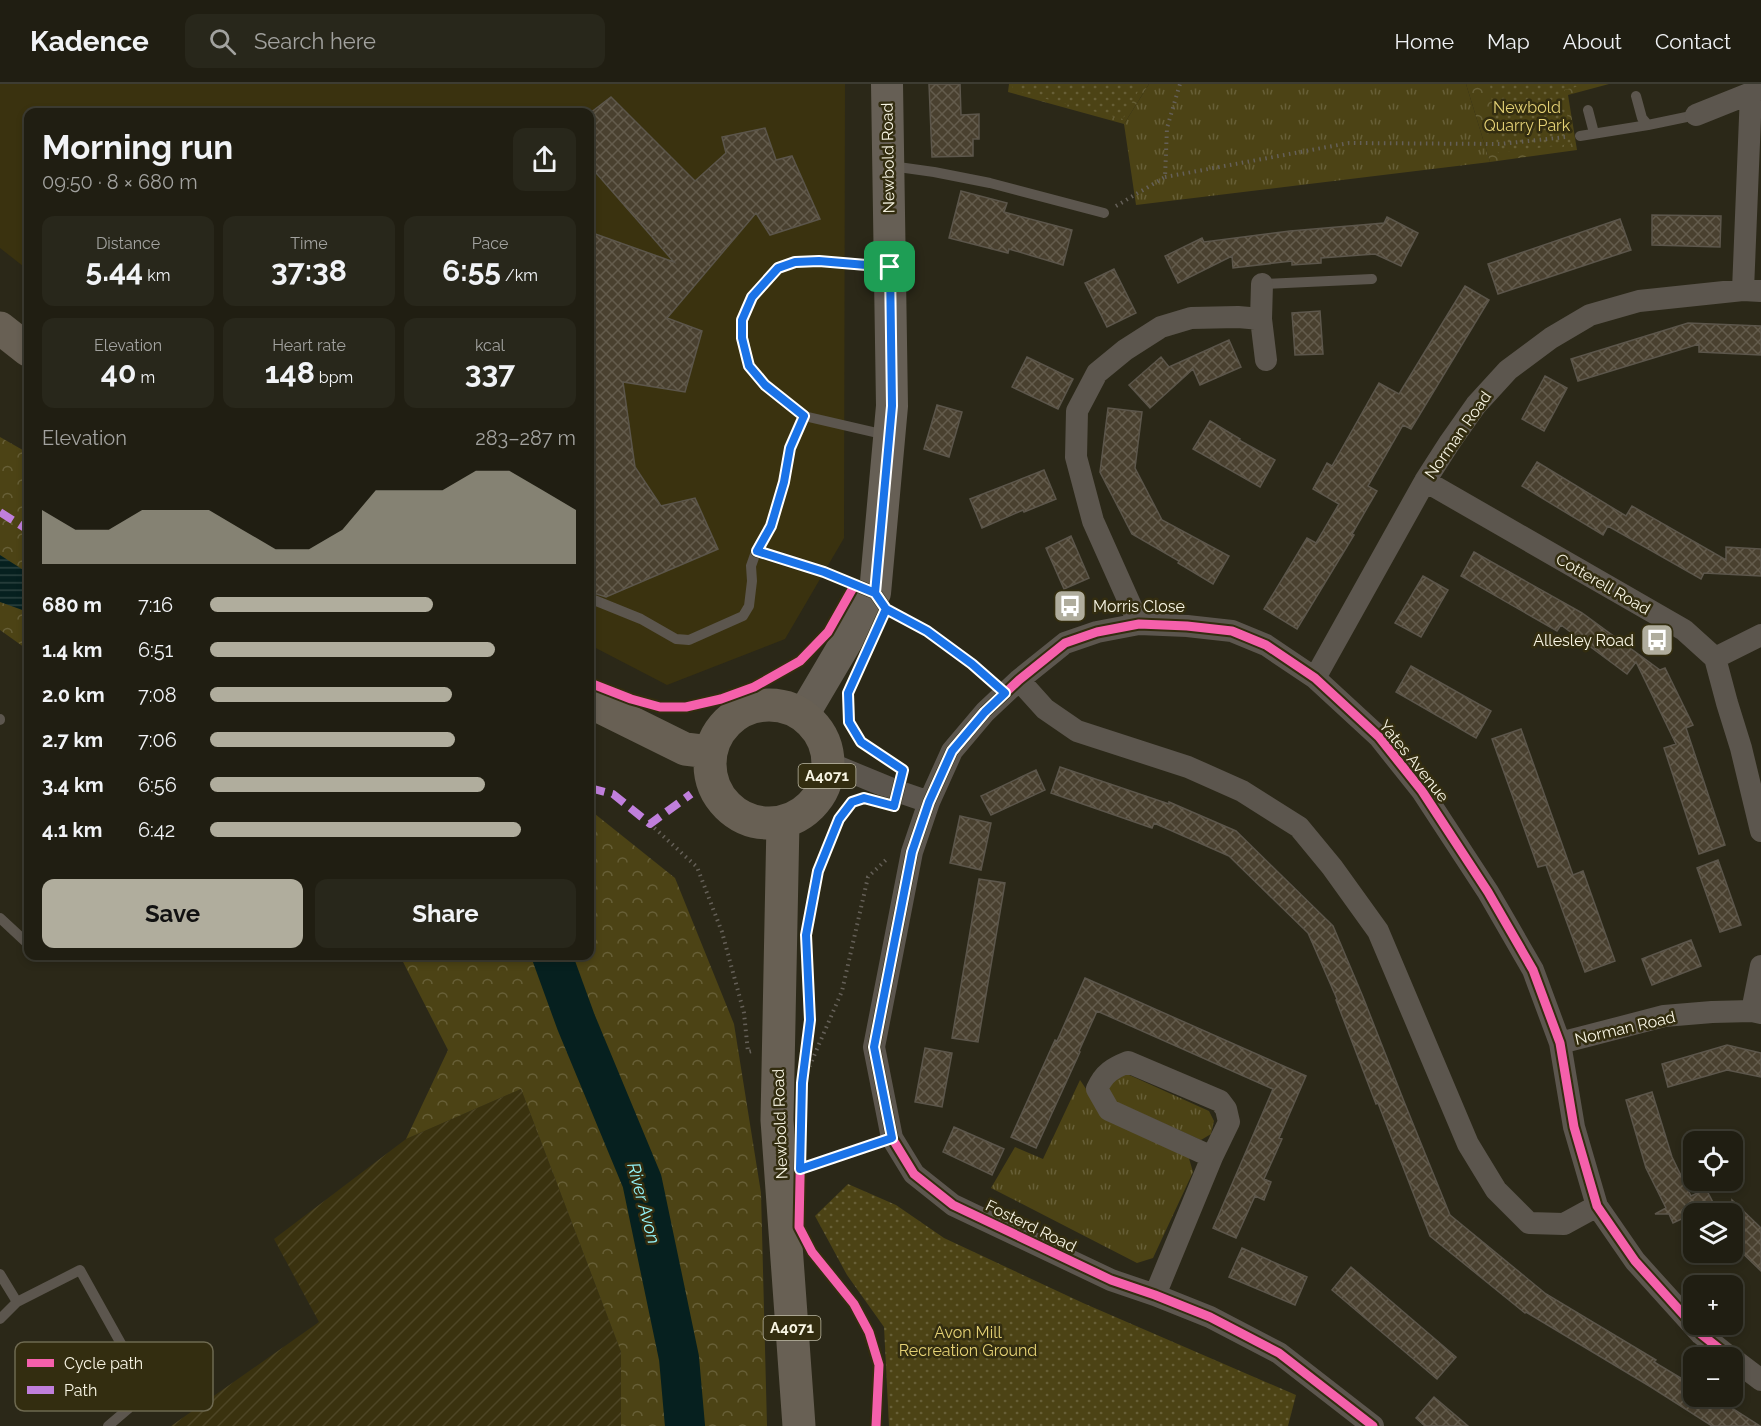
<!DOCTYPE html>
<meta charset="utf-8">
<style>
body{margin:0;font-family:Raleway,sans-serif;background:#28271b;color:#f1f3f6;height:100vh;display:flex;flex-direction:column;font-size:22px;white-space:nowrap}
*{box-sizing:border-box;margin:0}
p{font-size:20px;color:#a2a29f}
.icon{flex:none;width:33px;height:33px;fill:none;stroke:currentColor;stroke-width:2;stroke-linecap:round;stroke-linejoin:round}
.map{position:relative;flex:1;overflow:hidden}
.drawer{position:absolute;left:24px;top:24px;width:570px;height:852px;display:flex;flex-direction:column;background:#201e12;border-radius:12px;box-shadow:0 3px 9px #0003,0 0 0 2px #3d3c32}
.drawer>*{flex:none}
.fabs{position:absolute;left:1683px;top:1047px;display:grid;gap:12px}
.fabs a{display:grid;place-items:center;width:60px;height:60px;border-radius:12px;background:#201e12;box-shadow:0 3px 9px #0003,0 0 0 2px #3d3c32;font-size:30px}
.pin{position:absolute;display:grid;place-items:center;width:51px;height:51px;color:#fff;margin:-26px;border-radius:12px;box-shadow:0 3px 9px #0006}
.round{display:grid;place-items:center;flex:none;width:63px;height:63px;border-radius:12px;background:#28271b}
.overview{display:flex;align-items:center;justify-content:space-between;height:102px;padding:0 18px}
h1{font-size:33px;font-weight:700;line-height:45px}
.metrics{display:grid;grid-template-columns:repeat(3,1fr);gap:9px;height:102px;padding:6px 18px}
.metrics div{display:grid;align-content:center;border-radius:12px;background:#28271b;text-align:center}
.metrics b{font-size:30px;font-weight:700}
.metrics small{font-size:16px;font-weight:400}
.metrics p{font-size:16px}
.chart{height:168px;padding:12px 18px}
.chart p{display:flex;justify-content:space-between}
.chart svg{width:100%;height:108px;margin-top:6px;fill:#b0ad9d;opacity:.7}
.button{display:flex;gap:12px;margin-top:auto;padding:12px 18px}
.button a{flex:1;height:69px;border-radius:12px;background:#b0ad9d;color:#111;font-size:24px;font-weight:700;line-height:69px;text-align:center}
.button a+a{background:#28271b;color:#f1f3f6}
ul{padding:0 18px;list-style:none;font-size:20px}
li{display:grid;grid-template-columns:96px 72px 1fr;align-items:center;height:45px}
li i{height:15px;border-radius:8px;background:#b0ad9d}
header{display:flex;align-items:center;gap:36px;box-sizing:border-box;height:84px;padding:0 30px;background:#201e12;border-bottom:2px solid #3d3c32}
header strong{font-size:28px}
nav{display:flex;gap:33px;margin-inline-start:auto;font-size:21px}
.search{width:420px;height:54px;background:#28271b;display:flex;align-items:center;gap:15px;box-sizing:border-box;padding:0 21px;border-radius:12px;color:#a2a29f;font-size:22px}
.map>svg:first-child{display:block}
.industrial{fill:url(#industrial-furrows)}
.built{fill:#3a320f}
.grass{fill:url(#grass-tufts)}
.forest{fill:url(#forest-crowns)}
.park{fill:url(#park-dots)}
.water{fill:url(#water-rules)}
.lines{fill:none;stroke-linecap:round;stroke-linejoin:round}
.river{stroke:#06201f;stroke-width:40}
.building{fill:url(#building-cross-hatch);stroke:#5c564b;stroke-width:1.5}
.path{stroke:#656058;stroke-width:4;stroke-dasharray:1.5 4.5;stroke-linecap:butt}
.service{stroke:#5c564e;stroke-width:10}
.minor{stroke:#5c564e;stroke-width:22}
.secondary{stroke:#665f55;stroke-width:32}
.trunk{stroke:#686054;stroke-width:33}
.quiet{stroke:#c07fdc;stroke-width:8;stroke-dasharray:15 8;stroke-linecap:butt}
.cycleway-casing{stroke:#332d10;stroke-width:13}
.cycleway{stroke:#f560ab;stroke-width:9}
.route-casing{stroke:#fff;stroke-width:12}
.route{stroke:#1a73e8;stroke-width:8}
.labels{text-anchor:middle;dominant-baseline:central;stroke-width:5;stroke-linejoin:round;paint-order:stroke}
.shield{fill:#332d10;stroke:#bdb9a4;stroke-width:1.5}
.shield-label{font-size:15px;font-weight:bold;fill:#f8f5e4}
.park-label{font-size:16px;fill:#e4d175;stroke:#332d10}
.street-label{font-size:16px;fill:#f8f5e4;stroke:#332d10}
.poi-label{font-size:16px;fill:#f8f5e4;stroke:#332d10;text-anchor:start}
.water-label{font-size:18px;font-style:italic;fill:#95f6fc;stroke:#332d10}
.key{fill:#332d10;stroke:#6e6950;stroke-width:1.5}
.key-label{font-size:16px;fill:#f8f5e4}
</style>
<header>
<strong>Kadence</strong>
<div class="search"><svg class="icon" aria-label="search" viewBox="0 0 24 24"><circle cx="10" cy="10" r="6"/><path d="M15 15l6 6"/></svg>Search here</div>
<nav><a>Home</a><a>Map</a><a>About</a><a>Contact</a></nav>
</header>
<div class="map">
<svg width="1761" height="1342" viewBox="0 0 1761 1342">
<defs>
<pattern id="industrial-furrows" width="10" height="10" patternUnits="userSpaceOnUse" patternTransform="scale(1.5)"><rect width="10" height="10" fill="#3a320f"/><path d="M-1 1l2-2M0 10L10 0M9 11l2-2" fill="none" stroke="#4e4626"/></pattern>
<pattern id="grass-tufts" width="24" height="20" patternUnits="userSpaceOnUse" patternTransform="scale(1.5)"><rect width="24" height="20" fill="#4c4315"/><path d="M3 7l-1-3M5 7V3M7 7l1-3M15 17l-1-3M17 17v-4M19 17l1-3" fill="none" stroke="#675f37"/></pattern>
<pattern id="forest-crowns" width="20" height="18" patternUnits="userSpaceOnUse" patternTransform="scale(1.5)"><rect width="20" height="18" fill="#4c4315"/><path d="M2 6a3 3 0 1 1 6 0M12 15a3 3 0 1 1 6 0" fill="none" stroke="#675f37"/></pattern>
<pattern id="park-dots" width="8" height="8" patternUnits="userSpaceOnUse" patternTransform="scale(1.5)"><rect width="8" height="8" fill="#4c4315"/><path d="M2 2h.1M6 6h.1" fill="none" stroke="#675f37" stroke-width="1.8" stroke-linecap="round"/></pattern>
<pattern id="water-rules" width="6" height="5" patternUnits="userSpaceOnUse" patternTransform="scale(1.5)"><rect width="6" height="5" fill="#06201f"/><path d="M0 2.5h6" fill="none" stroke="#2b413f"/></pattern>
<pattern id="building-cross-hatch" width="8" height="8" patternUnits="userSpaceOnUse" patternTransform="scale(1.5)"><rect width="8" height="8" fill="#49402f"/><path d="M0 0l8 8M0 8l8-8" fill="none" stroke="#645c4d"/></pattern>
</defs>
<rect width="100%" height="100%" fill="#2b2818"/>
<path class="industrial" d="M 521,1005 L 621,1268 L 621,1342 L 171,1342 L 319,1238 L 274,1155 L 406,1055 Z"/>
<path class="built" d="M 0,0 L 845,0 L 844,454 L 785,555 L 667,601 L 590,561 L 590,28 L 28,28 L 28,186 L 0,164 Z"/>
<path class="grass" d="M 1149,0 L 1466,0 L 1490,78 L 1136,121 L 1124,40 Z
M 1127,990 L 1209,1027 L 1214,1037 L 1211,1050 L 1201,1056 L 1114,1017 L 1109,1005 L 1111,997 Z
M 1080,996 L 1107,1036 L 1188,1071 L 1193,1088 L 1153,1174 L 1137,1179 L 991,1104 L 1015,1063 L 1043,1075 Z"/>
<path class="forest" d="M 1009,0 L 1149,0 L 1124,40 L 1008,8 Z
M 1466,0 L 1609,0 L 1568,11 L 1577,66 L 1490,78 Z
M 0,353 L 28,369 L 28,566 L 0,546 Z
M 590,726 L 675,794 L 734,940 L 761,1109 L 767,1342 L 621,1342 L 621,1268 L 521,1005 L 406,1055 L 448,966 L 400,872 L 590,872 Z"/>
<path class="park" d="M 1013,0 L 1142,0 L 1123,35 L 1012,6 Z
M 1490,0 L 1587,0 L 1564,6 L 1571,60 L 1498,69 Z
M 848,1100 L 896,1121 L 944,1154 L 1083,1219 L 1296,1311 L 1288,1342 L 889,1342 L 884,1243 L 847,1191 L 815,1132 Z"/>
<path class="water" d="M 0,471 L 28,489 L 28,528 L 0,518 Z"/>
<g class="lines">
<path class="river" d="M 552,872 L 576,938 L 642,1097 L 679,1274 L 685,1342"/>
</g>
<path class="building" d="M 929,0 L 960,0 L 961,31 L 979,30 L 979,55 L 973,55 L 973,72 L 932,73 Z
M 611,13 L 695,97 L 726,69 L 722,53 L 765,44 L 776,76 L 792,72 L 820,135 L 770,151 L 756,129 L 667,234 L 702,247 L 685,308 L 623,298 L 635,383 L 661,422 L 695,414 L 718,465 L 606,513 L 590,508 L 590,148 L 674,178 L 590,82 L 590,29 Z
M 961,107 L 1007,119 L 1004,128 L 1072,146 L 1063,181 L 1009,165 L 1008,169 L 949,154 Z
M 1652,131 L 1721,132 L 1720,163 L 1652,161 Z
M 1387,133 L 1418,149 L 1401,182 L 1375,170 L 1321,174 L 1321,179 L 1292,181 L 1292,177 L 1233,184 L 1232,172 L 1178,199 L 1165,172 L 1202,154 L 1204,158 L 1290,147 L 1384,139 Z
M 1620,135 L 1631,166 L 1498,210 L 1488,180 Z
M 1114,185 L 1136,229 L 1107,243 L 1085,199 Z
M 1465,202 L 1489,216 L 1411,345 L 1403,341 L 1368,402 L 1377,407 L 1352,450 L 1354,451 L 1297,545 L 1264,525 L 1307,454 L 1316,459 L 1339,420 L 1313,405 L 1327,379 L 1332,382 L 1379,299 L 1399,310 Z
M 1320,227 L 1323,270 L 1295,271 L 1292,229 Z
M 1688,239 L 1761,242 L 1761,271 L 1699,268 L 1699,260 L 1578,297 L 1571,275 Z
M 1229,256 L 1241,283 L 1200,301 L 1193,285 L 1150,324 L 1129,301 L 1161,273 L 1169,283 Z
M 1027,273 L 1073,295 L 1058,325 L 1012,303 Z
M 1545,292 L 1567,304 L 1544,347 L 1522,335 Z
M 937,321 L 962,328 L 949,373 L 924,365 Z
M 1108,324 L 1142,328 L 1135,384 L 1162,436 L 1229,472 L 1213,500 L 1178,479 L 1179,477 L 1132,450 L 1100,388 Z
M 1210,337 L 1240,355 L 1239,356 L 1275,376 L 1260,403 L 1193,365 Z
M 1537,378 L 1626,432 L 1632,422 L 1726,476 L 1726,463 L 1761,465 L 1761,492 L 1704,489 L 1701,495 L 1608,442 L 1603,451 L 1522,402 Z
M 1044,386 L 1056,415 L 1024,428 L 1023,426 L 982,444 L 970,415 Z
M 1071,452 L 1089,494 L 1064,505 L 1046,464 Z
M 1474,468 L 1582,529 L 1660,586 L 1665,584 L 1693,641 L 1686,644 L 1725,761 L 1699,770 L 1664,664 L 1676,660 L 1636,578 L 1627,590 L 1561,541 L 1557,547 L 1461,492 Z
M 1423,492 L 1448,506 L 1421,553 L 1395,539 Z
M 1411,582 L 1491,627 L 1476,654 L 1396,608 Z
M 1521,645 L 1573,791 L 1583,787 L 1615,877 L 1585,888 L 1546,781 L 1538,783 L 1492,655 Z
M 1060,683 L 1169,720 L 1169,718 L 1236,747 L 1333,842 L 1363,913 L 1405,1020 L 1450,1131 L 1546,1210 L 1656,1276 L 1654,1278 L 1694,1302 L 1694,1312 L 1713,1312 L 1760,1342 L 1712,1342 L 1651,1303 L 1526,1228 L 1525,1229 L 1430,1152 L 1378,1019 L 1376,1020 L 1336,916 L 1337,915 L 1308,849 L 1229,772 L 1154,739 L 1152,744 L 1051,709 Z
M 1036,686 L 1045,706 L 991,731 L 981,712 Z
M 960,732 L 991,739 L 981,786 L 950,779 Z
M 1718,776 L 1741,841 L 1720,848 L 1697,784 Z
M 979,795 L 1005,799 L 978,958 L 952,954 Z
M 1691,856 L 1701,882 L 1652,901 L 1642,875 Z
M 1085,894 L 1306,992 L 1279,1054 L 1282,1055 L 1264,1095 L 1271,1098 L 1264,1116 L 1255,1112 L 1236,1154 L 1213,1144 L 1273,1005 L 1097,927 L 1079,967 L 1080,968 L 1036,1064 L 1011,1053 L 1055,956 L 1057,957 Z
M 1727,961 L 1761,969 L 1761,993 L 1727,986 L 1668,1003 L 1662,980 Z
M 925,964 L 952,969 L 942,1023 L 915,1018 Z
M 1652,1008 L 1672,1073 L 1691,1112 L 1706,1105 L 1719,1130 L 1692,1130 L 1673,1139 L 1669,1130 L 1655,1130 L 1666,1124 L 1646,1084 L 1626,1016 Z
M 954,1043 L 1004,1065 L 992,1091 L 943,1068 Z
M 1732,1116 L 1761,1144 L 1761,1187 L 1732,1159 Z
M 1242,1164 L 1307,1193 L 1295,1221 L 1229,1193 Z
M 1351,1183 L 1456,1273 L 1437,1295 L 1332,1206 Z
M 1434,1313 L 1468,1342 L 1425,1342 L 1416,1334 Z"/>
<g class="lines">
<path class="path" d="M 1165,93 L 1349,59 L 1500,60 L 1566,53
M 1116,122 L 1165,93 L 1167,44 L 1180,0
M 894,529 C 928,548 960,568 989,595
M 650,740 L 697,783 L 722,848 L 744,929 L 748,968 L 752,967
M 807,988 L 842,907 L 868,793 L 888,774
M 808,1083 L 872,1061"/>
<path class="service" d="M 1636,12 L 1642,34 L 1648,41 L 1696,31
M 1588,26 L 1594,49
M 1580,52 L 1648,41
M 891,82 L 934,88 L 990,99 L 1104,129
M 1262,200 L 1372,195
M 886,351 L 804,332 L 765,301 L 749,282 L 743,254 L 742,236 L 752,213 L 778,184 L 795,178 L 819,177 L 887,183
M 590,517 L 594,516 L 641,535 L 676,555 L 689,556 L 743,532 L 749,522 L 752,497 L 751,482 L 757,465 L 771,442 L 784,398 L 790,364 L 804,332
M 0,635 L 0,636
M 0,834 L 27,859
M 0,1190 L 17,1218 L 80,1186 L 134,1283 L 137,1306 L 128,1325 L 108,1342
M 0,1235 L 17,1218"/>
<path class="minor" d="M 1696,31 L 1751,9
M 1262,200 L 1261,235 L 1266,276
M 1743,206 L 1751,9 L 1761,5
M 1425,397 L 1684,546 L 1715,574 L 1727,619 L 1741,664 L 1761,747
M 1139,540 L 1093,437 L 1076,373 L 1077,327 L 1097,289 L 1125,266 L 1161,243 L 1191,234 L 1238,233 L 1261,235
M 1715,574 L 1761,551
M 1315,594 L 1425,397 L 1450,358 L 1476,321 L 1508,286 L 1551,254 L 1590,231 L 1639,217 L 1743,206 L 1761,207
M 1019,596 L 1045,625 L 1077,647 L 1188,683 L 1242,707 L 1299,743 L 1332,783 L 1378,847 L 1468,1060 L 1496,1106 L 1529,1139 L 1564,1140 L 1597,1122
M 829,679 L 897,707 L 929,718
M 1752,927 L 1761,882
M 1560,959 L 1664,932 L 1712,928 L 1752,927 L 1761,929
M 1155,1211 L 1212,1073 L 1229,1038 L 1226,1025 L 1220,1017 L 1128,978 C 1113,984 1104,989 1097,1005 L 1109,1026 L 1212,1073
M 1732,1274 L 1761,1296
M 1373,1342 L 1279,1269 L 1210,1233 L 1155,1211 L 1111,1196 L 953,1121 L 914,1090 L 892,1054 L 874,963 L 912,768 L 929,718 L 952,667 L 985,628 L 1019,596 L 1065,559 L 1097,548 L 1139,540 L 1187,542 L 1232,547 L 1266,561 L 1315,594 L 1379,653 L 1422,707 L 1488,808 L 1533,886 L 1560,959 L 1574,1043 L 1597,1122 L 1635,1177 L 1701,1250 L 1731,1274"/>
<path class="secondary" d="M 803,631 L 875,509 L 892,322 L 887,0"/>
<path class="trunk" d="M 0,244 L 28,266
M 590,618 L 685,665 L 710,668
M710 680a59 59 0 1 1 118 0a59 59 0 1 1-118 0Z
M 783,738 L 777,1036 L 799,1342"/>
<path class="quiet" d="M 0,428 L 28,446
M 590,704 L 613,710 L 650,740 L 691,710"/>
<defs>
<path id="cycleway" d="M 757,467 L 824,488 L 875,509 L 886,525 L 848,609 L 849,638 L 861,658 L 903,686 L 894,722 L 864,714 L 852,718 L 839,735 L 818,787 L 806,851 L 810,936 L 802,999 L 799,1143 L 812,1168 L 854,1220 L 869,1248 L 879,1281 L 876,1342
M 590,599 L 631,615 L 660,623 L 686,623 L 721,615 L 754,603 L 800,577 L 828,548 L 854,502
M 1373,1342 L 1279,1269 L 1210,1233 L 1155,1211 L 1111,1196 L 953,1121 L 914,1090 L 892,1054 L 874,963 L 912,768 L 929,718 L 952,667 L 985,628 L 1019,596 L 1065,559 L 1097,548 L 1139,540 L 1187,542 L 1232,547 L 1266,561 L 1315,594 L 1379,653 L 1422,707 L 1488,808 L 1533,886 L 1560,959 L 1574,1043 L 1597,1122 L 1635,1177 L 1701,1250 L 1731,1274"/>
</defs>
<use href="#cycleway" class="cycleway-casing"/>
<use href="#cycleway" class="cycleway"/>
</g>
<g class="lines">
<defs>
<path id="route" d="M 890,183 L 892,322 L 875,509 L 886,525 L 848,609 L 849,638 L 861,658 L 903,686 L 894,722 L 864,714 L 852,718 L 839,735 L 818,787 L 806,851 L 810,936 L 802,999 L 800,1085 L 892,1054 L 874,963 L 912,768 L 929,718 L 952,667 L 985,628 L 1005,609 L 972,580 L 927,547 L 886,525 L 875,509 L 824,488 L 757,467 L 771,442 L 784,398 L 790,364 L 804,332 L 765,301 L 749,282 L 742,254 L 742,236 L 752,213 L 778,184 L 795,178 L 819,177 L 890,183"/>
</defs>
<use href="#route" class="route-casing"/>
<use href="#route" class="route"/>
</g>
<defs>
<symbol id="bus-square" viewBox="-11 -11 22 22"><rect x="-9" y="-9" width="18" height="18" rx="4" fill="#b0ad9d" stroke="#332d10"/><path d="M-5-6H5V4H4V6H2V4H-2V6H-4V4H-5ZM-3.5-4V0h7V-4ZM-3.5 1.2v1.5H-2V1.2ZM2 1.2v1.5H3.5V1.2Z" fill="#fff"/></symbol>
</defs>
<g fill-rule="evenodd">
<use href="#bus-square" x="1051" y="503" width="38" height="38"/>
<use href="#bus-square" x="1638" y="537" width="38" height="38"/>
</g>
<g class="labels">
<g class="shield">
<rect x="798.5" y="680" width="57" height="24" rx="4.5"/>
<rect x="763.5" y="1232" width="57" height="24" rx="4.5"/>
</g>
<g class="shield-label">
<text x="827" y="692">A4071</text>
<text x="792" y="1244">A4071</text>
</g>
<g class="park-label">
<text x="1527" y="23">Newbold<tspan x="1527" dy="18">Quarry Park</tspan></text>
<text x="968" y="1248">Avon Mill<tspan x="968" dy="18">Recreation Ground</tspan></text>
</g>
<g class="street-label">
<text transform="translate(888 74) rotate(-91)">Newbold Road</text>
<text transform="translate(1458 351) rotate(-55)">Norman Road</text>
<text transform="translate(1603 500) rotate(30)">Cotterell Road</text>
<text transform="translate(1414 677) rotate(51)">Yates Avenue</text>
<text transform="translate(1625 944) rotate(-13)">Norman Road</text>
<text transform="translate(780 1040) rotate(-92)">Newbold Road</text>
<text transform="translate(1031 1142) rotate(26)">Fosterd Road</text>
</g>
<g class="poi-label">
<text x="1093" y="522">Morris Close</text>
<text x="1634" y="556" text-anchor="end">Allesley Road</text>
</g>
<g class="water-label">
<text transform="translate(644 1119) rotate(75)">River Avon</text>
</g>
</g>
<rect x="15" y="1258" width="198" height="69" rx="9" class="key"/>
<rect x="27" y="1275" width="27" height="8" fill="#f560ab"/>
<rect x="27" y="1302" width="27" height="8" fill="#c07fdc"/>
<g class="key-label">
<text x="64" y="1285">Cycle path</text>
<text x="64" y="1312">Path</text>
</g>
</svg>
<div class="fabs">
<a><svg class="icon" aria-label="locate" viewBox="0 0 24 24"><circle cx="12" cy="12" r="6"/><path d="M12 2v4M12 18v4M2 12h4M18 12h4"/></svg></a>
<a><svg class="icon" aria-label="layers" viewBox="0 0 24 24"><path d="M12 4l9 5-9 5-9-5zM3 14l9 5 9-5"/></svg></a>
<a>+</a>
<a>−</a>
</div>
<div class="pin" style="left:890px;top:183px;background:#1e9e55"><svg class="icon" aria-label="arrive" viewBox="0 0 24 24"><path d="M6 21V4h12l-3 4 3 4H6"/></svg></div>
<section class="drawer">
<div class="overview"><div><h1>Morning run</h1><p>09:50 · 8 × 680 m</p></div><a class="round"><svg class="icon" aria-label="share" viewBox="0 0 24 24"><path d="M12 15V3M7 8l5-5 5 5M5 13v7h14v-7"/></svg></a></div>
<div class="metrics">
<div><p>Distance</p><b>5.44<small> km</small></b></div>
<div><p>Time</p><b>37:38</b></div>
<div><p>Pace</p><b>6:55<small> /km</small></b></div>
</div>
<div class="metrics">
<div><p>Elevation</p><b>40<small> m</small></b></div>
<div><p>Heart rate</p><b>148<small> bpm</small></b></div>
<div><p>kcal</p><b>337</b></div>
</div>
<div class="chart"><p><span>Elevation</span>283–287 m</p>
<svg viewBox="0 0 160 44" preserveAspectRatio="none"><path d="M0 44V22L10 30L20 30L30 22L40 22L50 22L60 30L70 38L80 38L90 30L100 14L110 14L120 14L130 6L140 6L150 14L160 22V44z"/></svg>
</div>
<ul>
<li><b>680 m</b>7:16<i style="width:61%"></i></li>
<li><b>1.4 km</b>6:51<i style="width:78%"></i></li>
<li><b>2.0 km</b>7:08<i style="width:66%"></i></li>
<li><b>2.7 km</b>7:06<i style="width:67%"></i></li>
<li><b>3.4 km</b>6:56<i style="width:75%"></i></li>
<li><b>4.1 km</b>6:42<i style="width:85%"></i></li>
</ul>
<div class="button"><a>Save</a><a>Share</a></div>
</section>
</div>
